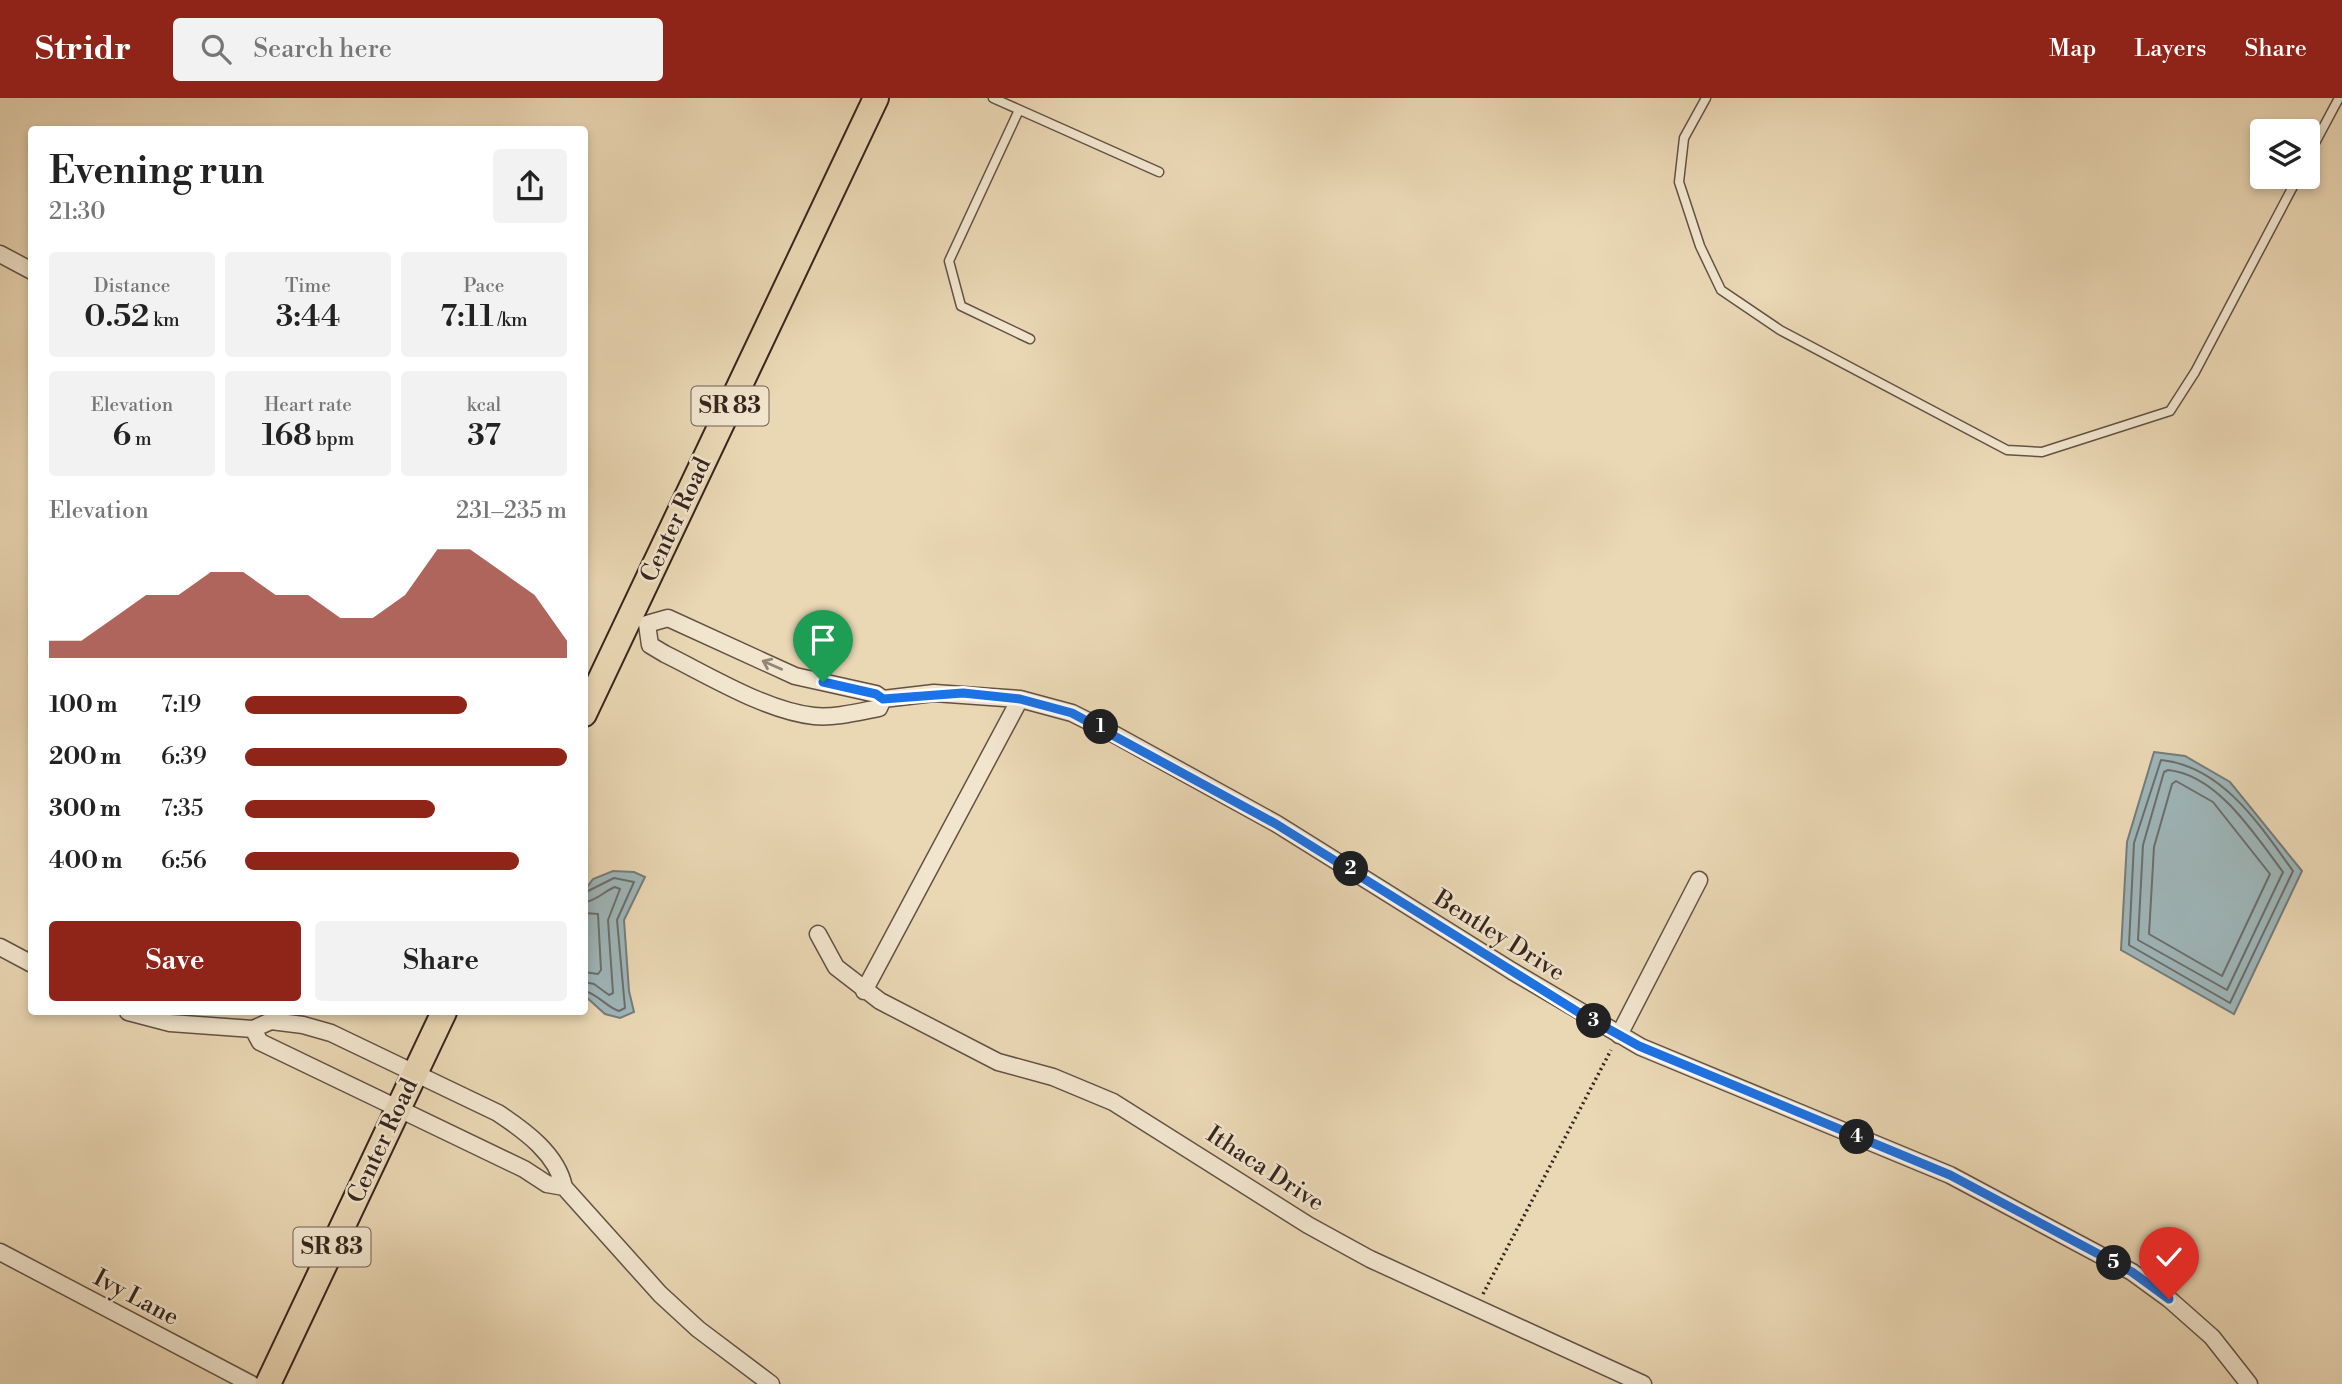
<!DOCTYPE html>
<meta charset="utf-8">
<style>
body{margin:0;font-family:"Libre Bodoni",serif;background:#f2f2f2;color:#222;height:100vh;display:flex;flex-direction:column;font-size:26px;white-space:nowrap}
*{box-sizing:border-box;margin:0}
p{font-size:23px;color:#767676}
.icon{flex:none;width:38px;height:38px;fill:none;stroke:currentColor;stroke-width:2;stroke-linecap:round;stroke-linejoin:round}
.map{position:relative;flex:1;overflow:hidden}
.side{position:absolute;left:28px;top:28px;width:560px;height:889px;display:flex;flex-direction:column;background:#fff;border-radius:7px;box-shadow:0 4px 10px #0003}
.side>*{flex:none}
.fabs{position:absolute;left:2250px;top:21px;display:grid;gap:14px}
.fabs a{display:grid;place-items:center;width:70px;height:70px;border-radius:7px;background:#fff;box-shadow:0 4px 10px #0003;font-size:35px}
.pin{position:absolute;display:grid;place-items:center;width:60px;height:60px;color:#fff;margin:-72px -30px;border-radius:50% 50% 50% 0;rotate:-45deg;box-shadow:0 0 7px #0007}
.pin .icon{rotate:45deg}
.km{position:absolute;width:35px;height:35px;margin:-18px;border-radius:50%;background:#222;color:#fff;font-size:19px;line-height:35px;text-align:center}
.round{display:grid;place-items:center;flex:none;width:74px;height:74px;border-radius:7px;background:#f2f2f2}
.head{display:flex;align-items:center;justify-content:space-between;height:119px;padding:0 21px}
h1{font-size:38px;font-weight:600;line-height:52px}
.figures{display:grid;grid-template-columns:repeat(3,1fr);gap:10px;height:119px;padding:7px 21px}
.figures div{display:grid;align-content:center;border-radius:7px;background:#f2f2f2;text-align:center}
.figures b{font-size:30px;font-weight:600}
.figures small{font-size:19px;font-weight:400}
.figures p{font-size:19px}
.chart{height:196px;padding:14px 21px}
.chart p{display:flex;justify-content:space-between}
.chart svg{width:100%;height:126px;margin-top:7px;fill:#8f2418;opacity:.7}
.primary-button{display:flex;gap:14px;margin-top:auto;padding:14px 21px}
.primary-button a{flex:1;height:80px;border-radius:7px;background:#8f2418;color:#fff;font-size:28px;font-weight:600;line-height:80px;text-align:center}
.primary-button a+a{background:#f2f2f2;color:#222}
ul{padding:0 21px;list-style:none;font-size:23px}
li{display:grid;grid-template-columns:112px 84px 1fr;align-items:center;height:52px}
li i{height:18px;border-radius:9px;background:#8f2418}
header{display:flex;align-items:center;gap:42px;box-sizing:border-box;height:98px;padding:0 35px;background:#8f2418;color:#fff}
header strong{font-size:33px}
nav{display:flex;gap:38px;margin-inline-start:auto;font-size:24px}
.search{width:490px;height:63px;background:#f2f2f2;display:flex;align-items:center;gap:18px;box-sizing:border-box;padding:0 24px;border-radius:7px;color:#767676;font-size:26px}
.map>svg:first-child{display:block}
.water{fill:#9eb6b9;stroke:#747c7b;stroke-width:2}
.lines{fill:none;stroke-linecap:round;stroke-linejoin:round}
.shore{stroke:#6a6e6c;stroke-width:2}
.lane-casing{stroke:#635244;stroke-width:11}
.street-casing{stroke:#635244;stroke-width:19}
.primary-casing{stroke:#36251e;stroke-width:28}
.path{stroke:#36251e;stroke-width:3.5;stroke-dasharray:2 3.5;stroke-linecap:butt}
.lane{stroke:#f1e5ce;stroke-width:8}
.street{stroke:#f1e5ce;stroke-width:16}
.primary{stroke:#ead7b4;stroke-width:24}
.oneway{stroke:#948576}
.route-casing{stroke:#fff;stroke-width:14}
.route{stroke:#1a73e8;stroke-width:9}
.labels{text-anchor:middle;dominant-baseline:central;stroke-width:5;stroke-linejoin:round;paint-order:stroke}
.shield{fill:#f1e5ce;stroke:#6e5f53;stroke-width:2}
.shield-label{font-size:23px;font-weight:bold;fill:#36251e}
.street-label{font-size:24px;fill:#36251e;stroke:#f1e5ce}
</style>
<header>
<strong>Stridr</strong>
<div class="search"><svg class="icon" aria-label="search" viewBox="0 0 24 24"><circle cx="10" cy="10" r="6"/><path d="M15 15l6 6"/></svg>Search here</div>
<nav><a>Map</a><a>Layers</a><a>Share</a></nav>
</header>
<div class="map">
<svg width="2342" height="1286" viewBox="0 0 2342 1286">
<rect width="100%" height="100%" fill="#ead7b4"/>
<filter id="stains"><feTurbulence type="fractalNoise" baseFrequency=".00286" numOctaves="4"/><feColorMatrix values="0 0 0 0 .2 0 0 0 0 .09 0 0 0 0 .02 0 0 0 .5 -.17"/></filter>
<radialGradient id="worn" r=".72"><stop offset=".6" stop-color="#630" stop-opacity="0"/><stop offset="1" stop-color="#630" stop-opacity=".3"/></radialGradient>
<path class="water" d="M 2154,654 L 2185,658 L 2230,684 L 2302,773 L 2234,916 L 2121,852 L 2127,744 Z
M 613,773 L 634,774 L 645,779 L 624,822 L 629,893 L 634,914 L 620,920 L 605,916 L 584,897 L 585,792 L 593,781 Z"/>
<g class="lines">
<path class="shore" d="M 2161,662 C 2222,668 2260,727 2293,773 L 2230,905 L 2129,847 L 2134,745 Z
M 2168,672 C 2218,677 2255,737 2283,774 L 2227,892 L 2138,842 L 2143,747 L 2164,674 Z
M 2176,683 L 2213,704 L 2270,776 L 2222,878 L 2149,836 L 2154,749 L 2172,686 Z
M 584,795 L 614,780 L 634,784 L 617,822 L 625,910 L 619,913 C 606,909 597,895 584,893
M 584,804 C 597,803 604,793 615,789 L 620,791 L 608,822 L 613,895 L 609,897 L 594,886 L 584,884
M 584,815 L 598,816 L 601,872 L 598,876 L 584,874"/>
<defs>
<path id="lane" d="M 993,0 L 1159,74
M 1706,0 L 1684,40 L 1679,84 L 1700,148 L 1721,192 L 1780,232 L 2007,352 L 2042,354 L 2170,313 L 2195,274 L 2298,79
M 1019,12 L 949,163 L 961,208 L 1030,241
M 2308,58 L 2339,0"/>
<path id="street" d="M 0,156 L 32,173
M 883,601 L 879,610 C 858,614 835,620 814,618 C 766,613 708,577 665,556 L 650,547 L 647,526 L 668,520 L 795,578 L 876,596 L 883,601 L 934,595 L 1020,601 L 1072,615 L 1110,634 L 1277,726 L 1512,873 L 1641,949 L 1950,1077 L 2132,1174 L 2169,1201 L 2212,1239 L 2249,1286
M 818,836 L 836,869 L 880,903 L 998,964 L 1053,979 L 1113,1004 L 1308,1127 L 1370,1161 L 1643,1286
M 0,849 L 32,866
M 864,893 L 1020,601
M 128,914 L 170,925 L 253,931
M 271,923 L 303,927 L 331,935 L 498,1015 C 525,1033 557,1056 564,1089 L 547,1086 L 524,1071 L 260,944 L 253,931 Z
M 1619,937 L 1699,782
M 564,1089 L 660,1196 L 698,1231 L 771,1286
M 0,1154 L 251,1286"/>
<path id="primary" d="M 584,616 L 876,0
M 268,1286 L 444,914"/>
</defs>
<use href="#lane" class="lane-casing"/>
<use href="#street" class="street-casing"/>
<use href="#primary" class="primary-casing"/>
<path class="path" d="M 1483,1196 L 1611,952"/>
<use href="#lane" class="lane"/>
<use href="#street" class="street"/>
<use href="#primary" class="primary"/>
</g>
<defs><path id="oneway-shaft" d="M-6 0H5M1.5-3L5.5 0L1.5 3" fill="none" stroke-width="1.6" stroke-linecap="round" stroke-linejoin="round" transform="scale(1.75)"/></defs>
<use class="oneway" href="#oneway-shaft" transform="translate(772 567) rotate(-156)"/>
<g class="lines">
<defs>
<path id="route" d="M 823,584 L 876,596 L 883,601 L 963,595 L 1020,601 L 1072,615 L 1276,726 L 1578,914 L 1639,948 L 1950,1077 L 2132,1174 L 2169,1201"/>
</defs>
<use href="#route" class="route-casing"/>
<use href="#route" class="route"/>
</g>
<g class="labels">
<g class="shield">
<rect x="691.5" y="288.5" width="77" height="39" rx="5"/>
<rect x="293.5" y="1129.5" width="77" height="39" rx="5"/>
</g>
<g class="shield-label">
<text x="730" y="308">SR 83</text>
<text x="332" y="1149">SR 83</text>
</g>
<g class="street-label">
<text transform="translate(676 422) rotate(-65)">Center Road</text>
<text transform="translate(1499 838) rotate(32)">Bentley Drive</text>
<text transform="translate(383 1043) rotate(-65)">Center Road</text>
<text transform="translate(1265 1071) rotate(33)">Ithaca Drive</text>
<text transform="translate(136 1200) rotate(28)">Ivy Lane</text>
</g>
</g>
<rect width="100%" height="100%" filter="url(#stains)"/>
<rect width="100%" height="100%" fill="url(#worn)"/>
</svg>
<div class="fabs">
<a><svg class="icon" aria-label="layers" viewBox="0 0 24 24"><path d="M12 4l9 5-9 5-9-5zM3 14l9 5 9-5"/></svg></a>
</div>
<div class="pin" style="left:823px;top:584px;background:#1e9e55"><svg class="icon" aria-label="arrive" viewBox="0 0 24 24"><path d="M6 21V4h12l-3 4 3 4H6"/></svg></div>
<div class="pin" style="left:2169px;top:1201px;background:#d93025"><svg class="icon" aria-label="check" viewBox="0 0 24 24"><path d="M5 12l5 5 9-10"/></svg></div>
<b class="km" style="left:1101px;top:629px">1</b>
<b class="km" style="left:1351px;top:771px">2</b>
<b class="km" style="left:1594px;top:923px">3</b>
<b class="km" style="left:1857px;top:1039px">4</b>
<b class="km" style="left:2114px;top:1165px">5</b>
<section class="side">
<div class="head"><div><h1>Evening run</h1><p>21:30</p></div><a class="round"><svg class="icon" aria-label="share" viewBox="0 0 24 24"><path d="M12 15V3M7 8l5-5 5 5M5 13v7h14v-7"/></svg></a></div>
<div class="figures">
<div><p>Distance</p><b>0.52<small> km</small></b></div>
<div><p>Time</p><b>3:44</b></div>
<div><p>Pace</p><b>7:11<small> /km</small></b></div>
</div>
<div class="figures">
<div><p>Elevation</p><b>6<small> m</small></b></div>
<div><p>Heart rate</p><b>168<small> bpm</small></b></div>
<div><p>kcal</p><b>37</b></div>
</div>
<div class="chart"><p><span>Elevation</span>231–235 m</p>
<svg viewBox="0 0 160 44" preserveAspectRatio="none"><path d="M0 44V38L10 38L20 30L30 22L40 22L50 14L60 14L70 22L80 22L90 30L100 30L110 22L120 6L130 6L140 14L150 22L160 38V44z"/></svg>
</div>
<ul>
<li><b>100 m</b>7:19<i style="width:69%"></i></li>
<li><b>200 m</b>6:39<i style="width:100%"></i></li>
<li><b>300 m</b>7:35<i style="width:59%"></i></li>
<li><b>400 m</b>6:56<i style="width:85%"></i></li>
</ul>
<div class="primary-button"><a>Save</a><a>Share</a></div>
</section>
</div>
